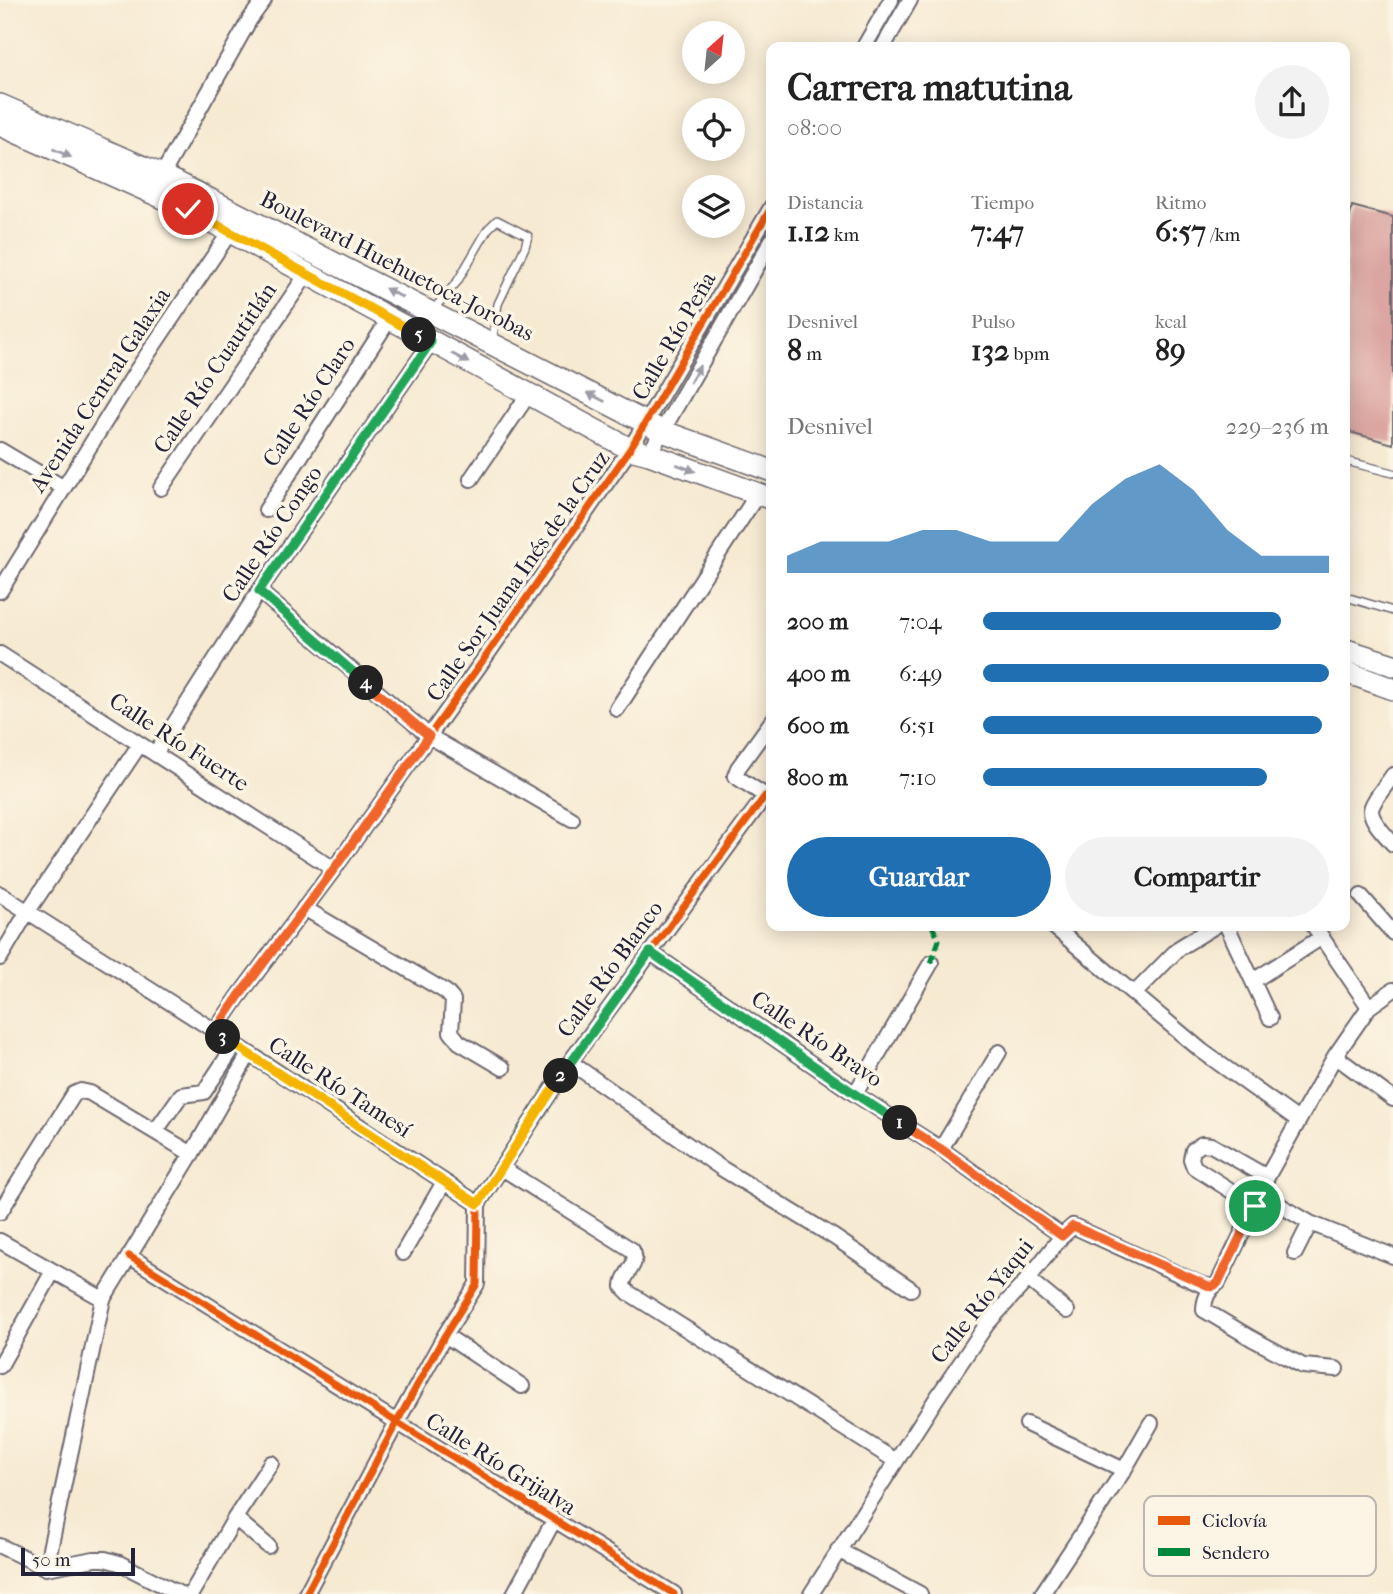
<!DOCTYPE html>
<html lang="es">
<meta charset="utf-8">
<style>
body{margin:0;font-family:"IM FELL French Canon",serif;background:#f2f2f2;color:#222;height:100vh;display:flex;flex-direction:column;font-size:26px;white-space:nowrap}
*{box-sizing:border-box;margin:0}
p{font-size:23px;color:#767676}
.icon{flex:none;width:38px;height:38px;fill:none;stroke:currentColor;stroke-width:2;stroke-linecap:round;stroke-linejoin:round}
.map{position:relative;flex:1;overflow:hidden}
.drawer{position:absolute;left:766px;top:42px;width:584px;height:889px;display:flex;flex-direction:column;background:#fff;border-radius:14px;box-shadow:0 4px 18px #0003}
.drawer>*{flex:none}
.needle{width:46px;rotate:27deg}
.controls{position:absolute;left:682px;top:21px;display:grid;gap:14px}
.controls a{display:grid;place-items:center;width:63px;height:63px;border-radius:50%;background:#fff;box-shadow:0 4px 18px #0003;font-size:35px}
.scale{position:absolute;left:21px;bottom:18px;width:114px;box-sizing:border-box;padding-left:7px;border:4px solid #22223b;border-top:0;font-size:19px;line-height:24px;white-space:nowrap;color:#22223b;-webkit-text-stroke:5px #fcf5e5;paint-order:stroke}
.pin{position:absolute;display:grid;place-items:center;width:60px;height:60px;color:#fff;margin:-30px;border:4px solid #fff;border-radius:50%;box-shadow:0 2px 7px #0007}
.km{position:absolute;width:35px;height:35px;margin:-18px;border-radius:50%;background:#222;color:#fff;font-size:19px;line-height:35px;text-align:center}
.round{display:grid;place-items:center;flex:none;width:74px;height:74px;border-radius:37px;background:#f2f2f2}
.overview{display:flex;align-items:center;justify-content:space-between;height:119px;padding:0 21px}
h1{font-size:38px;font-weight:700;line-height:52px}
.figures{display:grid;grid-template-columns:repeat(3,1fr);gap:10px;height:119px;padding:7px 21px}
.figures div{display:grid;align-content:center}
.figures b{font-size:30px;font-weight:700}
.figures small{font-size:19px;font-weight:400}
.figures p{font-size:19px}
.chart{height:196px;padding:14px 21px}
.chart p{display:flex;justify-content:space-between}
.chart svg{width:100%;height:126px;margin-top:7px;fill:#1f6fb2;opacity:.7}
.cta{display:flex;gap:14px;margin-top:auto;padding:14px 21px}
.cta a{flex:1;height:80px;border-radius:42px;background:#1f6fb2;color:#fff;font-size:28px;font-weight:700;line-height:80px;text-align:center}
.cta a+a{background:#f2f2f2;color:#222}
ul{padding:0 21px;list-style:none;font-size:23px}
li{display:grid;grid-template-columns:112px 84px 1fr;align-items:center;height:52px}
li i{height:18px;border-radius:9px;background:#1f6fb2}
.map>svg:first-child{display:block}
.building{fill:#dba6a2}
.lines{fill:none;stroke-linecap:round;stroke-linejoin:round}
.lane-casing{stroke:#6d6870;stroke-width:10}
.street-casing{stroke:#6d6870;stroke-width:18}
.secondary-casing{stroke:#6d6870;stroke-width:24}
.lane{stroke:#fff;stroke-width:7}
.street{stroke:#fff;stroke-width:14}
.secondary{stroke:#fff;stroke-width:21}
.quiet{stroke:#00873e;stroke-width:5;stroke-dasharray:10 5;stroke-linecap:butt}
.cycleway-casing{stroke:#fcf5e5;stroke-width:11}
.cycleway{stroke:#e8590c;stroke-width:7}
.oneway{fill:#9c9ca7}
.split-1-casing{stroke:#fff;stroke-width:14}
.split-2-casing{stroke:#fff;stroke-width:14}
.split-3-casing{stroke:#fff;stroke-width:14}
.split-4-casing{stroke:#fff;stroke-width:14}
.split-5-casing{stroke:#fff;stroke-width:14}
.split-6-casing{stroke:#fff;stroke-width:14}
.split-1{stroke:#f0652b;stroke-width:9}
.split-2{stroke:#22a559;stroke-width:9}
.split-3{stroke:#f5b400;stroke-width:9}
.split-4{stroke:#f0652b;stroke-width:9}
.split-5{stroke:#22a559;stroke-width:9}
.split-6{stroke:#f5b400;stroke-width:9}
.labels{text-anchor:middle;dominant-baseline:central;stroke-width:7;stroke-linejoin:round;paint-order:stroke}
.street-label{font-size:23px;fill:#22223b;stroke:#fcf5e5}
.key{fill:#fcf5e5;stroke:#bbb6b2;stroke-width:2}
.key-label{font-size:19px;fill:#22223b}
</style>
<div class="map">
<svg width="1393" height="1594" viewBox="0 0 1393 1594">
<rect width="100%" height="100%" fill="#fcf5e5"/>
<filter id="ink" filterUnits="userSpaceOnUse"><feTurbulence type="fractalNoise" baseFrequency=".0143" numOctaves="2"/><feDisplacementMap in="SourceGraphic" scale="14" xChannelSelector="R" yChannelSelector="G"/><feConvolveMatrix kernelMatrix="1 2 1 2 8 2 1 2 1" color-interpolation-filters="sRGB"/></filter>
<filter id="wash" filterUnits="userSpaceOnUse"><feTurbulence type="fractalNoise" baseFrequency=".00686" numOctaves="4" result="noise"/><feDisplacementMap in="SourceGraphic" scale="28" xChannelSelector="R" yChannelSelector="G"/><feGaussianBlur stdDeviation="1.57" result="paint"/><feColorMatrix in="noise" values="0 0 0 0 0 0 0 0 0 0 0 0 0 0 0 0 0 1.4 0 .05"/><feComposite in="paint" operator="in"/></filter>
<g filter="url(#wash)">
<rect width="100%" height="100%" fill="#f7ead3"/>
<g id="blocks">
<path class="building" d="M 1352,206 L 1393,217 L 1393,444 L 1346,431 L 1346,234 Z"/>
</g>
</g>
<g filter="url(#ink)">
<use href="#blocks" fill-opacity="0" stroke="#6d6870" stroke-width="2"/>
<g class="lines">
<defs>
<path id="lane" d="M 432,311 L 457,282 L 488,229 L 497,220 L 528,236 L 525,247 L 498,304 L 492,342
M 1346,461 L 1393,473
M 1346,597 L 1393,611"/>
<path id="street" d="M 864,47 L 891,0
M 883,47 L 910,0
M 162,175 L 250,19 L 264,0
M 0,450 L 64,488
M 649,454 L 772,240
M 471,479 L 528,395
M 161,488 L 307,274
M 266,510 L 390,318
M 0,591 L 137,370 L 234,226
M 259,591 L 429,736 L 572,819
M 0,654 L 334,869
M 617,709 L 757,495
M 772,721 L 738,768 L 735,776 L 772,800
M 155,754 L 259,591 L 431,342
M 1393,775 C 1388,783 1372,801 1371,810 C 1371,822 1386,835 1393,844
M 0,894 L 215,1031 L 478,1204
M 1361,896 L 1393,933
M 304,908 L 446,992 L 453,1000 L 451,1032 L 459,1042 L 503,1068
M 1053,926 L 1202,1051 L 1298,1120
M 1227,926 L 1270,1018
M 1314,926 L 1369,1007
M 650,952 L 855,1094 L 941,1149 L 1062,1236
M 0,958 L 28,911 L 140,744
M 1253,981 L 1322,937
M 1134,994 L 1179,948 L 1215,926
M 215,1031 L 239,996 L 334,869 L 484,659 L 630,449 L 772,206
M 1335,1056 L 1393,1099
M 570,1062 L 721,1168 L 834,1237 L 911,1289
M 855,1094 L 931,963
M 155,1132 L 181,1095 L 204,1092 L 235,1045
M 941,1149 L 999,1052
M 502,1168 L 632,1250 C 641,1265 622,1273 623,1287 L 629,1293 L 896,1461
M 1261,1194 L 1310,1223 L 1393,1256
M 1255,1206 L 1194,1167 L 1191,1159 L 1193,1150 L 1202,1144 L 1211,1145 L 1267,1177
M 0,1212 L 74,1094 L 81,1091 L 90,1093 L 192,1154
M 0,1241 L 103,1299
M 403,1253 L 444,1182
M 1295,1253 L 1310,1223
M 129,1256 L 674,1594
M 1028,1279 L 1067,1311
M 445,1335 L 522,1386
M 0,1366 L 53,1271
M 1336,1369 L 1303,1366 L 1251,1338 L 1204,1310 C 1204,1299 1209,1289 1218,1283 L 1261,1194 L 1267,1177 L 1335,1056 L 1369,1007 L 1393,990
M 1027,1424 L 1124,1470
M 235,1518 L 268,1546
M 0,1546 L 46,1568 L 94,1559 L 105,1559 L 119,1563 L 180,1594
M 838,1550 L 920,1594
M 46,1568 L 103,1299 L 197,1145 L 249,1054
M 191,1594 L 235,1518 L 271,1463
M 306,1594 L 397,1422 L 445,1335 L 477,1284 L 478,1204 L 570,1062 L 765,796 L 772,791
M 514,1594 L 554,1520
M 811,1594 L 938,1396 L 987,1324 L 1028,1279 L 1062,1236 L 1073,1226 L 1200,1284 L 1211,1287
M 1042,1594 L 1124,1470 L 1151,1423"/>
<path id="secondary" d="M 0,105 L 162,175 L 662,431 L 772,471
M 0,125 L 188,209 L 630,449 L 649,454 L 772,499
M 1346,650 L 1393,665
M 1346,672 L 1393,689"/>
</defs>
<use href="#lane" class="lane-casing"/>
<use href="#street" class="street-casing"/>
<use href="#secondary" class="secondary-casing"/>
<use href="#lane" class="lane"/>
<use href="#street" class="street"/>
<use href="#secondary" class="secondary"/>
<path class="quiet" d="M 931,963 L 939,940 L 932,926"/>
<defs>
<path id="cycleway" d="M 215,1031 L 239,996 L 334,869 L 484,659 L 630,449 L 772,206
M 129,1256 L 674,1594
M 306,1594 L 397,1422 L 445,1335 L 477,1284 L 478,1204 L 570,1062 L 765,796 L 772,791"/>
</defs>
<use href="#cycleway" class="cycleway-casing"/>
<use href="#cycleway" class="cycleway"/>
</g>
<defs><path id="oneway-solid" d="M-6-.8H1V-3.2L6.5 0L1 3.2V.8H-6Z" transform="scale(1.75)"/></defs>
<g class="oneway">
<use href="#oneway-solid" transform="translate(62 153) rotate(24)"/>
<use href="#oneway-solid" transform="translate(394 293) rotate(-153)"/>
<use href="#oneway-solid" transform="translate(460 358) rotate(29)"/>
<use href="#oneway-solid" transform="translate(695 374) rotate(-60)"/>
<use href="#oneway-solid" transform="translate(596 397) rotate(-153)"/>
<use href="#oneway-solid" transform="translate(686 468) rotate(21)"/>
</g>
</g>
<g class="lines" filter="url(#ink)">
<defs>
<path id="split-1" d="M 900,1123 L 941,1149 L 1062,1236 L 1073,1226 L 1211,1287 L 1218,1283 L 1255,1206"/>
<path id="split-2" d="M 561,1076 L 650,952 L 855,1094 L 900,1123"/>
<path id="split-3" d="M 223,1037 L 478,1204 L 561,1076"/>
<path id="split-4" d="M 223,1037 L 215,1031 L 239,996 L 334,869 L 429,736 L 366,683"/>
<path id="split-5" d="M 366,683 L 259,591 L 431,342 L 419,335"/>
<path id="split-6" d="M 188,209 L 419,335"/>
</defs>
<use href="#split-1" class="split-1-casing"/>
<use href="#split-2" class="split-2-casing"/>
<use href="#split-3" class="split-3-casing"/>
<use href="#split-4" class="split-4-casing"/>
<use href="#split-5" class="split-5-casing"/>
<use href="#split-6" class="split-6-casing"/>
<use href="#split-1" class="split-1"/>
<use href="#split-2" class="split-2"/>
<use href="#split-3" class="split-3"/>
<use href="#split-4" class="split-4"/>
<use href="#split-5" class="split-5"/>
<use href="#split-6" class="split-6"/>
</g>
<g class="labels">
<g class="street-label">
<text transform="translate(397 266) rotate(27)">Boulevard Huehuetoca-Jorobas</text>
<text transform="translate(674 336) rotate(-60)">Calle Río Peña</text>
<text transform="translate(215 368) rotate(-56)">Calle Río Cuautitlán</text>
<text transform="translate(100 390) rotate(-57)">Avenida Central Galaxia</text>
<text transform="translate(309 402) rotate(-57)">Calle Río Claro</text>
<text transform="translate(272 534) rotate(-56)">Calle Río Congo</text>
<text transform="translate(518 576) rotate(-55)">Calle Sor Juana Inés de la Cruz</text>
<text transform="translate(179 742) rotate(33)">Calle Río Fuerte</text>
<text transform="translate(610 969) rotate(-54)">Calle Río Blanco</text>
<text transform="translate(817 1039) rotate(34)">Calle Río Bravo</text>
<text transform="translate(340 1087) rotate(33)">Calle Río Tamesí</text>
<text transform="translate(982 1301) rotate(-52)">Calle Río Yaqui</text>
<text transform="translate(501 1464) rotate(32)">Calle Río Grijalva</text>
</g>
</g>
<rect x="1144" y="1496" width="232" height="80" rx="10" class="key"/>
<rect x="1158" y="1516" width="32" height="9" fill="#e8590c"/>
<rect x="1158" y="1548" width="32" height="8" fill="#00873e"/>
<g class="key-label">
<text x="1202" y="1527">Ciclovía</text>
<text x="1202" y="1559">Sendero</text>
</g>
</svg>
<div class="controls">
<a><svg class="needle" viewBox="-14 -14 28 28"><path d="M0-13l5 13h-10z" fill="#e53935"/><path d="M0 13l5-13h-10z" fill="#767676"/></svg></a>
<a><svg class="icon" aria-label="locate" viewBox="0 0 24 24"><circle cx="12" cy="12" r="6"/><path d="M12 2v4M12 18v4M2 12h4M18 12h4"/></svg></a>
<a><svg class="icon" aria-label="layers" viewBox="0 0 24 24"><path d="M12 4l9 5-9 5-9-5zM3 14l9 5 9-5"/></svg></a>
</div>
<div class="scale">50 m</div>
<div class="pin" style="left:1255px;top:1206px;background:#1e9e55"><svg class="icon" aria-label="arrive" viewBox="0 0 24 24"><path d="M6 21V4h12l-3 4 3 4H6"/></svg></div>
<div class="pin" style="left:188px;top:209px;background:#d93025"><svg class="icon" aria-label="check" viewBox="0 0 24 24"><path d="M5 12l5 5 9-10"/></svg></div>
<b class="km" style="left:900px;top:1123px">1</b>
<b class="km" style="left:561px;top:1076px">2</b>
<b class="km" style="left:223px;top:1037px">3</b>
<b class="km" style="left:366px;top:683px">4</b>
<b class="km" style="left:419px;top:335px">5</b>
<section class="drawer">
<div class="overview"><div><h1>Carrera matutina</h1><p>08:00</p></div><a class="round"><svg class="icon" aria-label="share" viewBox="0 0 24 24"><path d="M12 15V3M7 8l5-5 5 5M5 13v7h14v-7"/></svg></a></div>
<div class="figures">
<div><p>Distancia</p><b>1.12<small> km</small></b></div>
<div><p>Tiempo</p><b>7:47</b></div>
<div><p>Ritmo</p><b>6:57<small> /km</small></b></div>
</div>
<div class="figures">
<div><p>Desnivel</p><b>8<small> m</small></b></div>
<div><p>Pulso</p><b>132<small> bpm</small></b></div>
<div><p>kcal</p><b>89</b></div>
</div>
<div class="chart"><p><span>Desnivel</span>229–236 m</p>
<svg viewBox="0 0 160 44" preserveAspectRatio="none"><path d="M0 44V38L10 33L20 33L30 33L40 29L50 29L60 33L70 33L80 33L90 20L100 11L110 6L120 15L130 29L140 38L150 38L160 38V44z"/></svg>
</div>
<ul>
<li><b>200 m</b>7:04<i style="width:86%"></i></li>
<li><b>400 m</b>6:49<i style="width:100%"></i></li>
<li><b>600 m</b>6:51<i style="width:98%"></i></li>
<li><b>800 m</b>7:10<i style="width:82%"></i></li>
</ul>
<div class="cta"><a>Guardar</a><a>Compartir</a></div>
</section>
</div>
